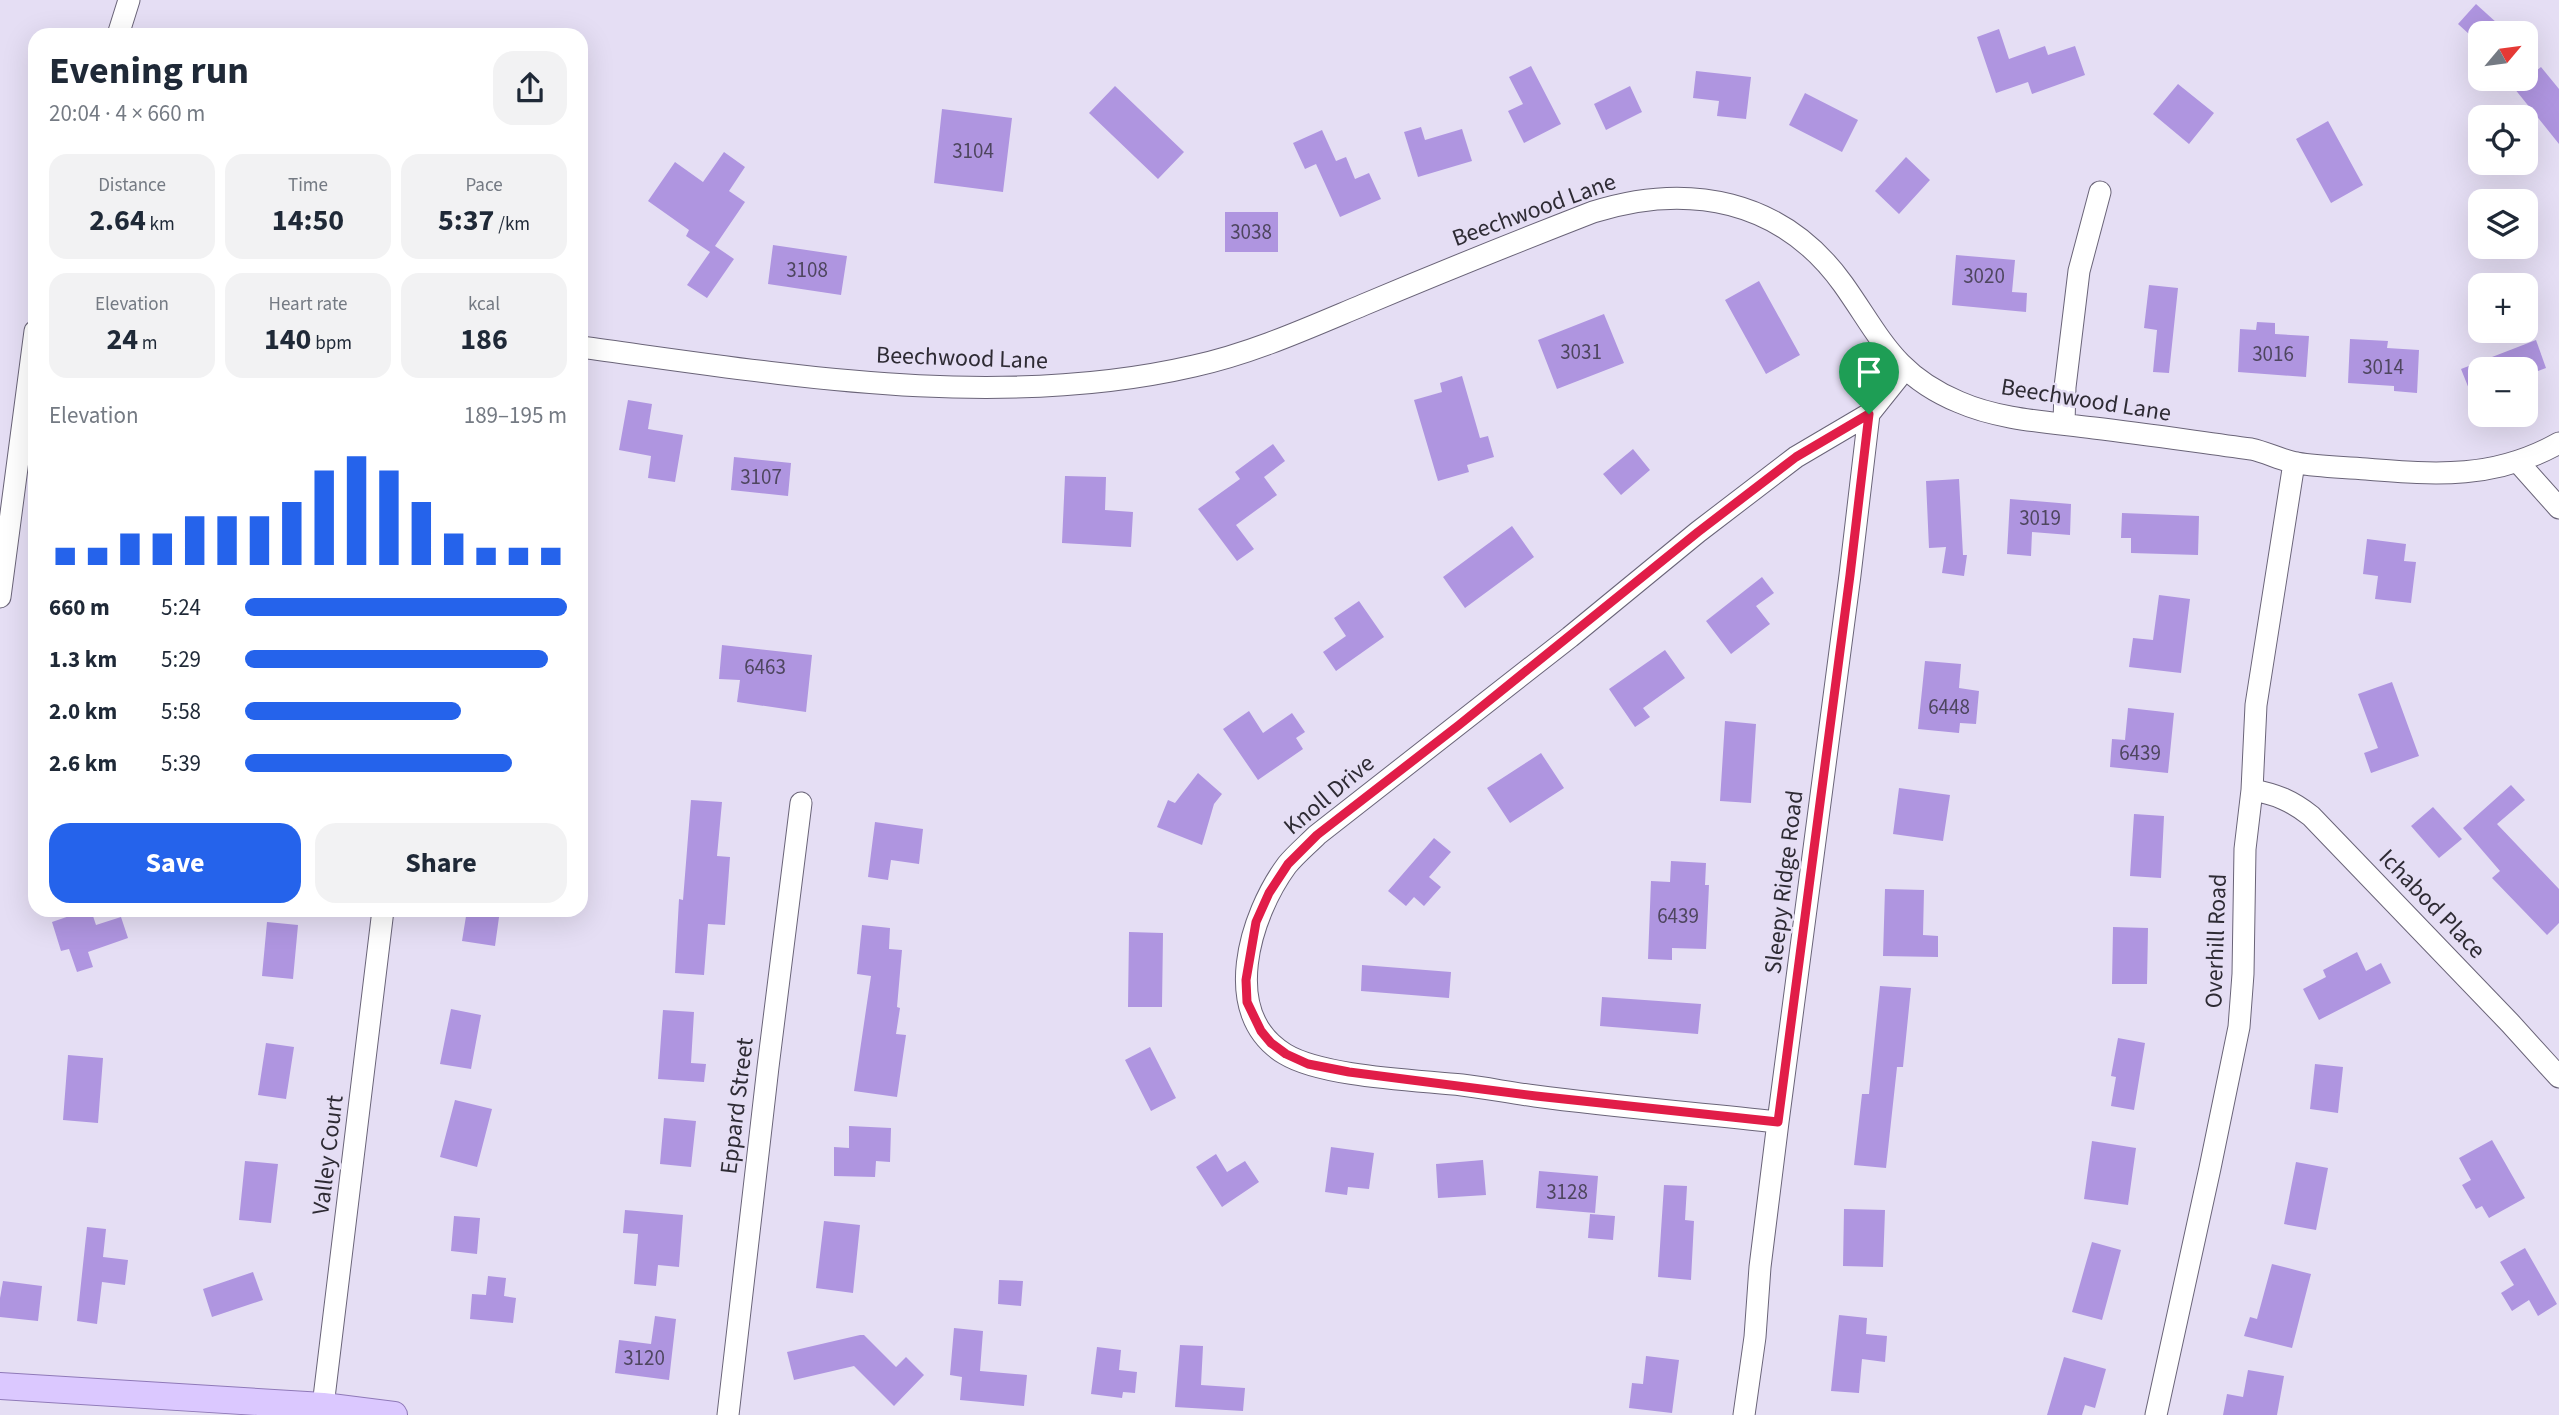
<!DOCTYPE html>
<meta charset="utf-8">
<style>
body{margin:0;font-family:"Source Sans 3",sans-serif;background:#f2f2f3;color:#1f2937;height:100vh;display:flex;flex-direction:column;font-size:26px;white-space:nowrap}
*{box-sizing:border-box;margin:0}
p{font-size:23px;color:#747a83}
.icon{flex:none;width:38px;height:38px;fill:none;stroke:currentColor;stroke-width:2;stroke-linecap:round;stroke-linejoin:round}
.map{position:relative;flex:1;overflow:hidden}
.details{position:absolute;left:28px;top:28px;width:560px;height:889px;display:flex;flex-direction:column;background:#fff;border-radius:21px;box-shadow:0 7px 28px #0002}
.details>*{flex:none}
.needle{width:46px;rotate:61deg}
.fabs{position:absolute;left:2468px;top:21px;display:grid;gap:14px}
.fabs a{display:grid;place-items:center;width:70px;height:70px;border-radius:14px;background:#fff;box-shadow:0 7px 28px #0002;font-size:35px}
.pin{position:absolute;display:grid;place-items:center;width:60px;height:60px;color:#fff;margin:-72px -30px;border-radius:50% 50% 50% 0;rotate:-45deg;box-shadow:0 0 7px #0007}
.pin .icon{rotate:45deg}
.round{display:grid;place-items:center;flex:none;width:74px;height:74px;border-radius:21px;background:#f2f2f3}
.summary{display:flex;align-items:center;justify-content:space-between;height:119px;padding:0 21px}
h1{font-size:38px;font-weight:700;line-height:52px}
.stats{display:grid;grid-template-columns:repeat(3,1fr);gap:10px;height:119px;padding:7px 21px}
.stats div{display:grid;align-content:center;border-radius:18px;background:#f2f2f3;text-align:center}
.stats b{font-size:30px;font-weight:700}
.stats small{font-size:19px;font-weight:400}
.stats p{font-size:19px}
.chart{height:196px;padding:14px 21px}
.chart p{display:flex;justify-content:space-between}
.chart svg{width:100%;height:126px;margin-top:7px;stroke:#2563eb;stroke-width:6}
.action{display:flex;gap:14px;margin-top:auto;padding:14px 21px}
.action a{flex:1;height:80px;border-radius:21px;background:#2563eb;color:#fff;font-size:28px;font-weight:700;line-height:80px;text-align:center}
.action a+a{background:#f2f2f3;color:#1f2937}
ul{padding:0 21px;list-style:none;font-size:23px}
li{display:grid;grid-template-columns:112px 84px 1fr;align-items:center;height:52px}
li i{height:18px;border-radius:9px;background:#2563eb}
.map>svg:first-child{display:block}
.building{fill:#af95e0}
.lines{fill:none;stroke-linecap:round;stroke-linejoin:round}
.minor-casing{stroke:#6a6478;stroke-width:23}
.major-casing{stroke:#8f79b8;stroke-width:28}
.minor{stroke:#fff;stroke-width:21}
.major{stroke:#dbc8ff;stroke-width:26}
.route-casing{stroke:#fff;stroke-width:14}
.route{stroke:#e11d48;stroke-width:9}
.labels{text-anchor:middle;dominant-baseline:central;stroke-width:5;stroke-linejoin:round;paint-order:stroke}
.number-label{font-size:21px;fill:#4e465f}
.street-label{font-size:24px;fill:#2e2b34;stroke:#e5def4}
</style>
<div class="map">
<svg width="2559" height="1415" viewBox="0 0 2559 1415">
<rect width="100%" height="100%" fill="#e5def4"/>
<path class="building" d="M 2476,4 L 2508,33 L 2480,33 L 2480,44 L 2458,24 Z
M 1999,29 L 2009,59 L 2045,46 L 2048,55 L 2075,46 L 2085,75 L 2032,94 L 2028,82 L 1996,93 L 1977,37 Z
M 1531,66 L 1561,124 L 1524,143 L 1508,111 L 1523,104 L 1509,77 Z
M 2541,67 L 2559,89 L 2559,144 L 2514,88 Z
M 1696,71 L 1751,77 L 1746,119 L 1717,116 L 1719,101 L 1693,98 Z
M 2178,84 L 2214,113 L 2189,144 L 2153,114 Z
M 1115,86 L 1184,152 L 1158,179 L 1089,113 Z
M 1630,86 L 1642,112 L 1606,130 L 1594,104 Z
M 1805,93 L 1858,120 L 1842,152 L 1789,125 Z
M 942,109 L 1012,118 L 1003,192 L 934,183 Z
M 2328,121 L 2363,185 L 2331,203 L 2296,139 Z
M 1421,127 L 1425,140 L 1462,129 L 1472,161 L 1418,177 L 1404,132 Z
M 1322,130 L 1336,161 L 1346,157 L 1355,179 L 1369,173 L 1381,199 L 1340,217 L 1316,164 L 1305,169 L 1293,143 Z
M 724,152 L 745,167 L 729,191 L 745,202 L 715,246 L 734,259 L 707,298 L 687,285 L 710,252 L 686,236 L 689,230 L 648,201 L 675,162 L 703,182 Z
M 1906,157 L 1930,180 L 1899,214 L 1875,191 Z
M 1225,212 L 1278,212 L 1278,252 L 1225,252 Z
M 773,245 L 847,256 L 841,295 L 768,284 Z
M 1956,255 L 2015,260 L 2012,292 L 2027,293 L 2026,312 L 1952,305 Z
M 1759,281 L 1800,355 L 1766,374 L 1725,300 Z
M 2149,285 L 2178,288 L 2169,373 L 2153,372 L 2157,330 L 2144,328 Z
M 1604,314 L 1624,363 L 1557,389 L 1538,340 Z
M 2257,322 L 2275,323 L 2275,334 L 2309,336 L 2306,377 L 2238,372 L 2240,329 L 2256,330 Z
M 2350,339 L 2388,341 L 2387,348 L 2419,350 L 2417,393 L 2394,391 L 2394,386 L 2348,383 Z
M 2536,340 L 2546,368 L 2525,376 L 2525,369 L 2480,369 L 2479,414 L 2461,369 Z
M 1462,376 L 1480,438 L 1488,436 L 1494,457 L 1467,465 L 1469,472 L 1438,481 L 1414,400 L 1442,392 L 1440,383 Z
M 628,400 L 652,404 L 648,429 L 683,435 L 675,482 L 648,478 L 651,456 L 619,450 Z
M 1273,444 L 1285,461 L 1264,477 L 1277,495 L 1236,525 L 1254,549 L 1237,561 L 1198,509 L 1240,479 L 1235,472 Z
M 1633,449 L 1650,470 L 1621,495 L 1603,474 Z
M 734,457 L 791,463 L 788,496 L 731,490 Z
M 1065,476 L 1106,477 L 1105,510 L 1133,512 L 1131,547 L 1062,543 Z
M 1959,479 L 1963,555 L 1967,555 L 1964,576 L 1942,573 L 1946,547 L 1929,548 L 1926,481 Z
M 2010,499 L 2071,504 L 2070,535 L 2032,532 L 2031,556 L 2007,554 Z
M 2122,513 L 2199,516 L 2198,555 L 2131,553 L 2131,538 L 2121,538 Z
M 1512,526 L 1534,557 L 1465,608 L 1443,577 Z
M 2367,539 L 2406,544 L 2404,561 L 2416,562 L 2411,603 L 2375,599 L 2378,576 L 2363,574 Z
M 1762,577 L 1774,593 L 1756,606 L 1770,624 L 1731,654 L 1706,621 Z
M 2159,595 L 2190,599 L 2181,673 L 2129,667 L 2133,638 L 2153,640 Z
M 1359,601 L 1384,637 L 1336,671 L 1323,652 L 1346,636 L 1334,618 Z
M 722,645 L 812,655 L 806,712 L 737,702 L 740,680 L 719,679 Z
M 1665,650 L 1685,678 L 1643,708 L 1650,717 L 1635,727 L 1609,689 Z
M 1925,661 L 1961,664 L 1959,688 L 1979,691 L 1976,724 L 1960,723 L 1959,733 L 1918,729 Z
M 2392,682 L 2419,756 L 2371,773 L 2364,753 L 2378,748 L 2358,694 Z
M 2128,708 L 2174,713 L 2168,773 L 2110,767 L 2112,739 L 2125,740 Z
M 1249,711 L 1263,733 L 1292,713 L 1305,732 L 1296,738 L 1303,749 L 1258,780 L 1223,729 Z
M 1725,721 L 1756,724 L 1751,803 L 1720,801 Z
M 1541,753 L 1564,788 L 1510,823 L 1487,788 Z
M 1198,773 L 1222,794 L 1214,804 L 1202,845 L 1157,827 L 1168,800 L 1175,803 Z
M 2511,785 L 2525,800 L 2497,824 L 2559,889 L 2559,923 L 2547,935 L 2492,878 L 2500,871 L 2463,828 Z
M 1899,788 L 1950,795 L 1943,841 L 1893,834 Z
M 691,800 L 722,802 L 717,856 L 730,857 L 725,925 L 708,924 L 704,975 L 675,973 L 679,899 L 683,900 Z
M 2433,807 L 2462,839 L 2439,858 L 2411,826 Z
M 2134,814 L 2164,816 L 2161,878 L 2130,876 Z
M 875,822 L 923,829 L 919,864 L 891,860 L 888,880 L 868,877 Z
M 1434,838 L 1451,852 L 1429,877 L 1441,887 L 1424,906 L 1414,897 L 1406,906 L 1388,891 Z
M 1671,861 L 1706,863 L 1705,885 L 1709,885 L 1706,949 L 1672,948 L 1672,960 L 1648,959 L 1651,881 L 1670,882 Z
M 1885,889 L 1924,890 L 1923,935 L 1938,936 L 1938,957 L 1883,956 Z
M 87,910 L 91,910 L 96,925 L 121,917 L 128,938 L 88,952 L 93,967 L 77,972 L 69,949 L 61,951 L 52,922 Z
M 467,910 L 500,910 L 495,946 L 462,941 Z
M 267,922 L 298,925 L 293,979 L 262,976 Z
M 862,925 L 890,928 L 889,949 L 902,950 L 897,1007 L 900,1008 L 896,1034 L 906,1035 L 897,1097 L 854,1091 L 871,976 L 857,974 Z
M 2113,927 L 2148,928 L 2147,984 L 2112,984 Z
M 1129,932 L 1163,933 L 1162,1007 L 1128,1007 Z
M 2357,952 L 2366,971 L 2381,963 L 2391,983 L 2319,1020 L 2303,989 L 2326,977 L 2323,970 Z
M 1362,965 L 1451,972 L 1449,998 L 1361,991 Z
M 1880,986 L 1911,988 L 1903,1067 L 1897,1067 L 1886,1168 L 1854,1165 L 1862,1094 L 1869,1094 Z
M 1602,997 L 1701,1004 L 1698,1034 L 1600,1026 Z
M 451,1009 L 481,1015 L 471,1069 L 440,1064 Z
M 663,1010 L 694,1012 L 691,1063 L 706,1064 L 704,1082 L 658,1079 Z
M 2118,1038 L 2145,1043 L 2134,1110 L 2111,1106 L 2116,1077 L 2111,1076 Z
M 266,1043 L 294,1047 L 286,1099 L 258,1095 Z
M 1150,1047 L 1176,1098 L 1151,1111 L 1125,1060 Z
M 68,1055 L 103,1058 L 98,1123 L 63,1120 Z
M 2315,1064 L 2343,1067 L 2338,1113 L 2310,1109 Z
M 455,1100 L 492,1109 L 477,1167 L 440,1157 Z
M 664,1118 L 696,1121 L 691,1167 L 660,1164 Z
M 849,1126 L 891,1128 L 890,1162 L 876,1161 L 875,1177 L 834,1176 L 834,1147 L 849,1148 Z
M 2492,1140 L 2525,1198 L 2489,1218 L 2482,1206 L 2476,1209 L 2462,1185 L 2471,1180 L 2459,1158 Z
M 2092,1141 L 2136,1148 L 2128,1205 L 2084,1199 Z
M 1331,1147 L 1374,1153 L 1369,1189 L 1348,1187 L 1347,1195 L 1325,1192 Z
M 1216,1154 L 1227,1172 L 1245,1161 L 1259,1182 L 1222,1207 L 1196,1167 Z
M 1483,1160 L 1486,1195 L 1438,1198 L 1436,1164 Z
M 245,1161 L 278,1164 L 271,1223 L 239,1220 Z
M 2296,1162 L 2328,1168 L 2316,1230 L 2284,1224 Z
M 1539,1171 L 1598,1176 L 1595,1213 L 1536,1208 Z
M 1664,1185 L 1687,1186 L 1685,1220 L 1694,1221 L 1691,1280 L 1658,1277 Z
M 1844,1209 L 1885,1210 L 1883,1267 L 1843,1266 Z
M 625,1210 L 683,1215 L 679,1267 L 658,1265 L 656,1286 L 634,1284 L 638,1234 L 623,1233 Z
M 1590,1214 L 1615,1216 L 1613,1240 L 1588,1238 Z
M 454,1216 L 480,1218 L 477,1254 L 451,1251 Z
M 824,1221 L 860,1225 L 853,1293 L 816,1288 Z
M 87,1227 L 106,1229 L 103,1257 L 128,1260 L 125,1285 L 102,1282 L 97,1324 L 77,1321 Z
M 2092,1242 L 2121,1250 L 2102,1320 L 2072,1312 Z
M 2525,1248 L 2557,1304 L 2538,1316 L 2529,1300 L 2512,1311 L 2501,1293 L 2514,1285 L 2500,1262 Z
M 2272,1264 L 2311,1274 L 2292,1348 L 2244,1336 L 2250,1317 L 2257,1319 Z
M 253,1272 L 263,1300 L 212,1317 L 203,1289 Z
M 488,1276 L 506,1278 L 504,1296 L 516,1298 L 513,1323 L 470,1319 L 472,1294 L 486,1295 Z
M 999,1280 L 1023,1281 L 1021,1306 L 998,1304 Z
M 3,1281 L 42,1286 L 38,1321 L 0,1317 L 0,1298 Z
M 1839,1315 L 1867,1318 L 1866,1334 L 1887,1336 L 1885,1362 L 1862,1359 L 1859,1393 L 1831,1391 Z
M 655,1316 L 676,1319 L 669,1380 L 615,1373 L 619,1340 L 651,1344 Z
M 954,1328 L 983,1331 L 980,1371 L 1027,1375 L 1024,1406 L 960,1400 L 962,1377 L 950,1375 Z
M 860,1335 L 864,1335 L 896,1367 L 906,1357 L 924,1375 L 894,1406 L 854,1366 L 794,1380 L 787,1352 Z
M 1180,1345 L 1203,1346 L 1201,1385 L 1245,1388 L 1243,1411 L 1175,1407 Z
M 1097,1347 L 1121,1350 L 1119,1370 L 1137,1372 L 1135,1393 L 1123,1392 L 1122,1398 L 1091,1394 Z
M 1646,1356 L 1679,1360 L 1672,1413 L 1629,1408 L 1632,1383 L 1643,1384 Z
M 2064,1357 L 2106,1369 L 2095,1408 L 2085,1405 L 2082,1415 L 2047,1415 Z
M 2248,1370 L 2284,1376 L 2277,1415 L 2223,1415 L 2227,1394 L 2243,1397 Z"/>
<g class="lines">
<defs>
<path id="minor" d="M 118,35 L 129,0
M 581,347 C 781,374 995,412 1194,366 C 1253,353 1308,328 1363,305 C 1439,273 1516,242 1593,212 C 1688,182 1782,199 1843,284 C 1880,336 1894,375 1959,402 C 2000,420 2049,422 2094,428 C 2146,434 2198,442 2251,449 C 2266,452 2283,461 2297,463 C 2319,467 2343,467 2366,469 C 2437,475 2495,479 2559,443
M 2064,424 L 2065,387 L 2079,271 L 2100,192
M 2518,462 L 2559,508
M 0,597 L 35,331
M 2252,790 C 2276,794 2292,801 2311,816 L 2510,1023 L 2559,1077
M 1778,1122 C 1697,1113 1616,1107 1535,1096 C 1511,1093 1487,1088 1462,1085 C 1416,1080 1323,1077 1285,1054 C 1219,1014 1250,915 1287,865 C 1296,854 1307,845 1317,835 L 1570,637 L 1698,532 L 1796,457 L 1869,414
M 323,1406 L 383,910
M 728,1415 L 768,1067 L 801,803
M 1744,1415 L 1755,1337 L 1760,1267 L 1778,1122 L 1850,575 L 1869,414 L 1905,369
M 2156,1415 L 2210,1168 L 2239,1027 L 2243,974 L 2245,849 L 2252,790 L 2256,705 L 2294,463"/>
<path id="major" d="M 0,1386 L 323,1406 L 394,1415"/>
</defs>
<use href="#minor" class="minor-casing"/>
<use href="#major" class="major-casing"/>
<use href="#minor" class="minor"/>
<use href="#major" class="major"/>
</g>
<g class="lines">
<defs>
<path id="route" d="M 1869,414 L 1850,575 L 1778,1122 L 1536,1096 L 1349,1072 L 1308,1064 L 1286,1054 L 1271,1043 L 1261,1031 L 1247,1002 L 1246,980 L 1256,922 L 1269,893 L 1288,864 L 1317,835 L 1459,725 L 1698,532 L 1796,457 Z"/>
</defs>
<use href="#route" class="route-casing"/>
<use href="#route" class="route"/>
</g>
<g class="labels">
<g class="number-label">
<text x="973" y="151">3104</text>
<text x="1251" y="232">3038</text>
<text x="807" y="270">3108</text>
<text x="1984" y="276">3020</text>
<text x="1581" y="352">3031</text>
<text x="2273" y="354">3016</text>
<text x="2383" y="367">3014</text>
<text x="761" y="477">3107</text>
<text x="2040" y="518">3019</text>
<text x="765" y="667">6463</text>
<text x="1949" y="707">6448</text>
<text x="2140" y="753">6439</text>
<text x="1678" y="916">6439</text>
<text x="1567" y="1192">3128</text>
<text x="644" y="1358">3120</text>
</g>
<g class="street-label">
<text transform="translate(1534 210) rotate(-20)">Beechwood Lane</text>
<text transform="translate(962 358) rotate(2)">Beechwood Lane</text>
<text transform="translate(2086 400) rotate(9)">Beechwood Lane</text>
<text transform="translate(1329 795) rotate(-40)">Knoll Drive</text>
<text transform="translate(1784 882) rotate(-83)">Sleepy Ridge Road</text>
<text transform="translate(2432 904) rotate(46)">Ichabod Place</text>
<text transform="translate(2216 941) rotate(-88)">Overhill Road</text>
<text transform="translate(737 1106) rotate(-83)">Eppard Street</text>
<text transform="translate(328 1155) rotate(-83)">Valley Court</text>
</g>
</g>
</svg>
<div class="fabs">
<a><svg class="needle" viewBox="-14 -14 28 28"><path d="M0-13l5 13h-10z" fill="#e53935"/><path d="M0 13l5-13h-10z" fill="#747a83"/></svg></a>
<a><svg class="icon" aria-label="locate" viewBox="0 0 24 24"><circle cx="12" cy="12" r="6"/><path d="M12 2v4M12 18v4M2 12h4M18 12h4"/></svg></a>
<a><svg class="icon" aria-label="layers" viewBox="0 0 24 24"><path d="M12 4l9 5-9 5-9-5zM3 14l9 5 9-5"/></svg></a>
<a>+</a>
<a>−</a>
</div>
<div class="pin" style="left:1869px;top:414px;background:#1e9e55"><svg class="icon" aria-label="arrive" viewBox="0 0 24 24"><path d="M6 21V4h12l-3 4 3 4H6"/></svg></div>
<section class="details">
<div class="summary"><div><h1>Evening run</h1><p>20:04 · 4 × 660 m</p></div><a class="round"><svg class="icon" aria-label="share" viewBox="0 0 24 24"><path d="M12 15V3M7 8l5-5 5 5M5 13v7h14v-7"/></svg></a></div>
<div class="stats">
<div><p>Distance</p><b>2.64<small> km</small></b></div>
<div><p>Time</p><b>14:50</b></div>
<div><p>Pace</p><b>5:37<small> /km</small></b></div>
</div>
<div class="stats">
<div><p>Elevation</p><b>24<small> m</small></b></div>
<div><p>Heart rate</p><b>140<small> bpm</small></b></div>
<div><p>kcal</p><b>186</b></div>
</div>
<div class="chart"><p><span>Elevation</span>189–195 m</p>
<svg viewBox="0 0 160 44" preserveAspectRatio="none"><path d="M5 44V38M15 44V38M25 44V33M35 44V33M45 44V27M55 44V27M65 44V27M75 44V22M85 44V11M95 44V6M105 44V11M115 44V22M125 44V33M135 44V38M145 44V38M155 44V38"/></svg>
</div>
<ul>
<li><b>660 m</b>5:24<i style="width:100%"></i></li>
<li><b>1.3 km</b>5:29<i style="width:94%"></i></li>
<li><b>2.0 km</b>5:58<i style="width:67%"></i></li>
<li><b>2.6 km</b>5:39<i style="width:83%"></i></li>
</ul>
<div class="action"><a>Save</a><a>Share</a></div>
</section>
</div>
